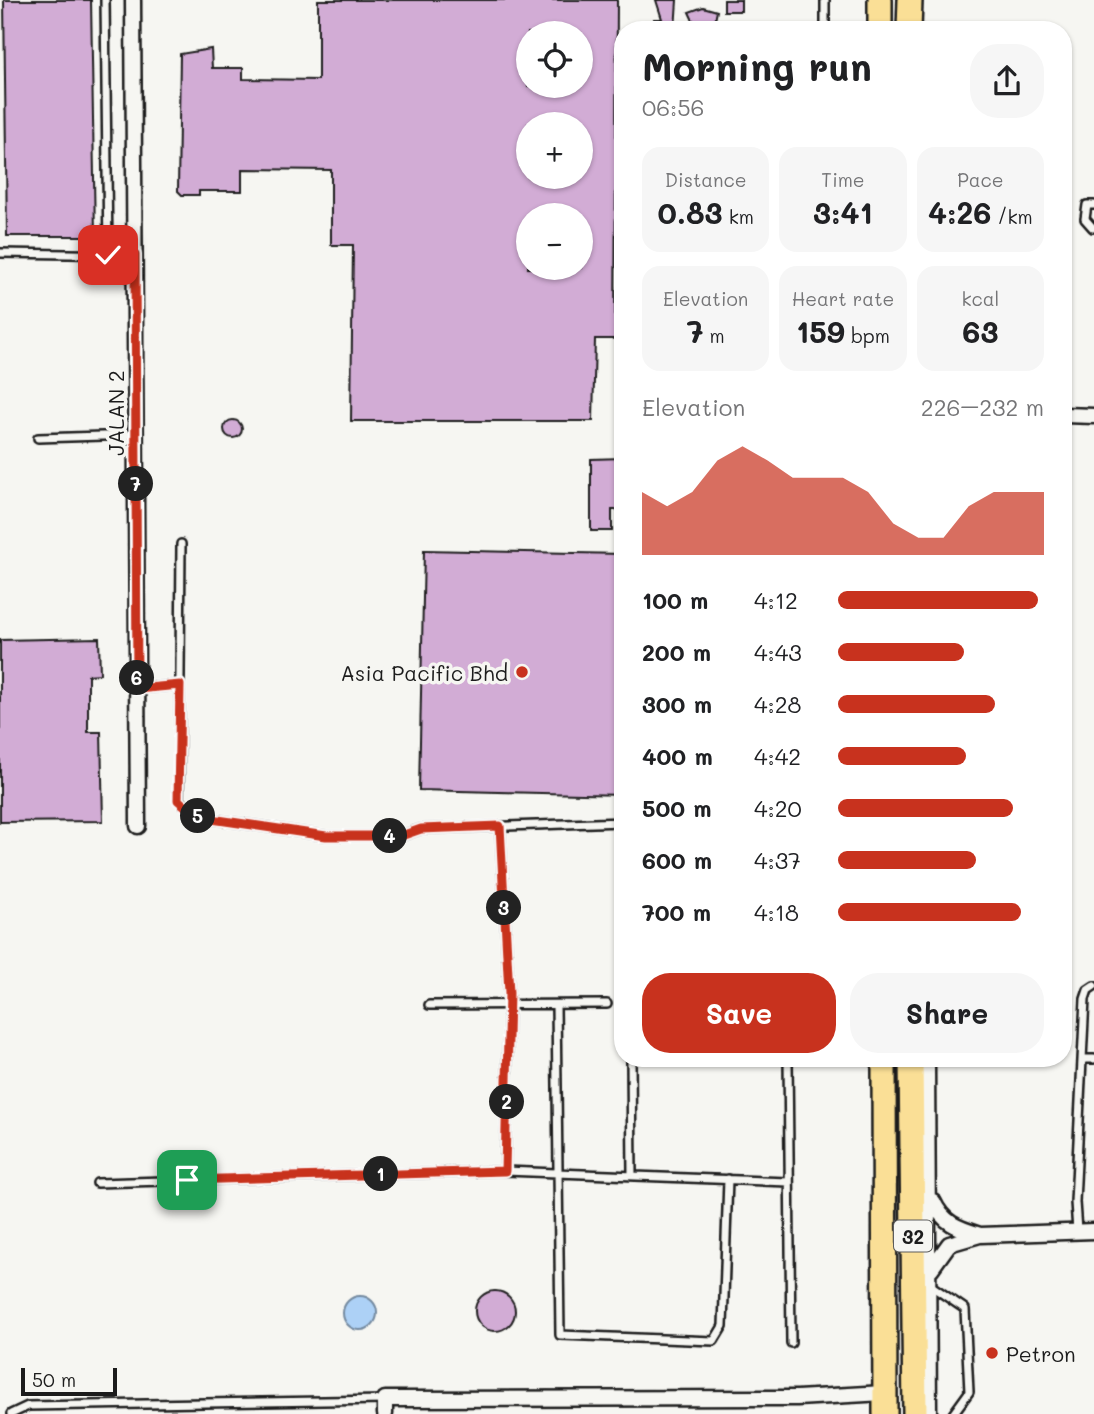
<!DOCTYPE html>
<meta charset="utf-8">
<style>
body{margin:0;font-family:Mali,sans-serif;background:#f6f6f6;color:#202124;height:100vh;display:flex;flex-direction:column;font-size:26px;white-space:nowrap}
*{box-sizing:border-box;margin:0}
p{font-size:23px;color:#757577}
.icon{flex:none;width:38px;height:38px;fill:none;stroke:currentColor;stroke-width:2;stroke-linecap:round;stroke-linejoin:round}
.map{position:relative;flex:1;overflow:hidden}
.drawer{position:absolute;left:614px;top:21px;width:458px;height:1046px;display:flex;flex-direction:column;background:#fff;border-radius:28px;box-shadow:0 2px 5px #0004}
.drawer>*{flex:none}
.fabs{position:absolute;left:516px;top:21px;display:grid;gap:14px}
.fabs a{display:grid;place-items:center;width:77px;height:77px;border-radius:50%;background:#fff;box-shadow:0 2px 5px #0004;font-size:35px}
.scale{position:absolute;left:21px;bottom:18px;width:96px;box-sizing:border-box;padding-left:7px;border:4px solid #1c1c1c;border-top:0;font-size:19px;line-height:24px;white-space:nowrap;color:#1c1c1c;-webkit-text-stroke:5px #f6f6f2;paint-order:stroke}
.pin{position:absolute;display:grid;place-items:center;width:60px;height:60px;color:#fff;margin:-30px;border-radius:14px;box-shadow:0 4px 10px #0006}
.km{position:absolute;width:35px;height:35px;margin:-18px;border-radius:50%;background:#222;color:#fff;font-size:19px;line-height:35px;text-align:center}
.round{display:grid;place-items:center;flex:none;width:74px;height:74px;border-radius:28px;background:#f6f6f6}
.summary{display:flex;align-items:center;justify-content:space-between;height:119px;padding:0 28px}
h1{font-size:38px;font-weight:700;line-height:52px}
.figures{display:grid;grid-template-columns:repeat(3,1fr);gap:10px;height:119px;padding:7px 28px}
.figures div{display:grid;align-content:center;border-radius:18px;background:#f6f6f6;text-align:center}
.figures b{font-size:30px;font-weight:700}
.figures small{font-size:19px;font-weight:400}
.figures p{font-size:19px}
.chart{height:196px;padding:14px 28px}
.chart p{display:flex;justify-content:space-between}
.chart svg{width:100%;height:126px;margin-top:7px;fill:#c8321e;opacity:.7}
.action{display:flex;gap:14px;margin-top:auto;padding:14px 28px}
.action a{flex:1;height:80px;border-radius:28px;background:#c8321e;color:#fff;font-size:28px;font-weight:700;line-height:80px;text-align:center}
.action a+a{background:#f6f6f6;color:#202124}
ul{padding:0 28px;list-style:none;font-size:23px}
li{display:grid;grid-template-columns:112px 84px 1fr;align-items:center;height:52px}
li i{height:18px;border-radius:9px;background:#c8321e}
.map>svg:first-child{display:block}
.water{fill:#add1f6;stroke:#73899f;stroke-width:2}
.building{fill:#d2acd5;stroke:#1c1c1c;stroke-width:2;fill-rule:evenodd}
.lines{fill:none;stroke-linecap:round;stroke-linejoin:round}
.service-casing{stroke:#1c1c1c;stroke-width:12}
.minor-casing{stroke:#1c1c1c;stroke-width:19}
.primary-casing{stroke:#1c1c1c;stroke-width:28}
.service{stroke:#f6f6f2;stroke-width:7}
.minor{stroke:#f6f6f2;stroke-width:14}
.primary{stroke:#fadf96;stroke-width:23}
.route-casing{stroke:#fff;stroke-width:14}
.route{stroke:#c8321e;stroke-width:9}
.poi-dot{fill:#c8321e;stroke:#f6f6f2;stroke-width:2.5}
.labels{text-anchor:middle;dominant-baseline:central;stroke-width:7;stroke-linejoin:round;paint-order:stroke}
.shield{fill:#f6f6f2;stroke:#5d5d5c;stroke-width:2}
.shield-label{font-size:19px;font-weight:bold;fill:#1c1c1c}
.street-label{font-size:21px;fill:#1c1c1c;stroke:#f6f6f2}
.poi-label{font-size:21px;fill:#1c1c1c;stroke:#f6f6f2;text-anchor:end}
</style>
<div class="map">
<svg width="1094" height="1414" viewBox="0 0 1094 1414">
<rect width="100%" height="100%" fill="#f6f6f2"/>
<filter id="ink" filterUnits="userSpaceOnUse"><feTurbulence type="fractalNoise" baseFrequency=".0143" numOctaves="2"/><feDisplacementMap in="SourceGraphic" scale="14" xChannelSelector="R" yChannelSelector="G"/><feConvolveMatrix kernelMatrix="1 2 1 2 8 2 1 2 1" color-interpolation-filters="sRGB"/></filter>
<g filter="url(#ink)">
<path class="water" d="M343 1313a17 17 0 1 1 34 0a17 17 0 1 1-34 0Z"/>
<path class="building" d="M 4,0 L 91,0 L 95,236 L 7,236 Z
M 318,0 L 617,0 L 615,339 L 595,339 L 593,421 L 351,421 L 353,245 L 331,245 L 331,170 L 242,169 L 242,191 L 199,191 L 199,195 L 182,195 L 178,191 L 180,54 L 211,49 L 212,68 L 243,68 L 243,79 L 318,80 ZM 528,33 L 581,33 L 581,86 L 528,86 ZM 528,124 L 581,124 L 581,177 L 528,177 ZM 528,215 L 581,215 L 581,268 L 528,268 Z
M 656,0 L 677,0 L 675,30 L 654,30 L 654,19 L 662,19 Z
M 724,0 L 741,0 L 741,11 L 724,11 Z
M 703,7 L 717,11 L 714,25 L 704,30 L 695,25 L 689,12 Z
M224 429a9 9 0 1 1 18 0a9 9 0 1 1-18 0Z
M 623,458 L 623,510 L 612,510 L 612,531 L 591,531 L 591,459 Z
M 424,550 L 623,554 L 623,795 L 419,790 Z
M 99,638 L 100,674 L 88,675 L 88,732 L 101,732 L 103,821 L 0,822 L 0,640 Z
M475 1311a20 20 0 1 1 40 0a20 20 0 1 1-40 0Z"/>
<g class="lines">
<defs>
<path id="service" d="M 105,0 L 108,255
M 825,30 L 825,0
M 1093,228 L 1085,219 L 1087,205 L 1094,205
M 0,253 L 135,255
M 38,438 L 135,435
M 181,544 L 179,800 L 198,817 L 326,836 L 401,836 L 421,829 L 623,822
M 137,689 L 180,685
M 500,826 L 509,993 L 505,1171
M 429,1005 L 607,1004
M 556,1005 L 560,1335 L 714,1341 L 723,1326 L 728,1179
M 631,1059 L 632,1176
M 788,1059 L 791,1343
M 1083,1059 L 1094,1059
M 97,1183 L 505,1171 L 789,1182
M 1077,1231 L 1075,1202 L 1085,999 L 1088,990 L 1094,986
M 930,1285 L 965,1309 L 969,1392 L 953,1414
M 11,1414 L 28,1406 L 385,1400"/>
<path id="minor" d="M 133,0 L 138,826
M 1064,415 L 1094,416
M 927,1059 L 929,1414
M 980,1235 L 1094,1231
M 931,1269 L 949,1244 L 980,1235 C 957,1228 943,1223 933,1201
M 385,1414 L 385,1399 L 797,1398 L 884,1393"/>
<path id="primary" d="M 880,30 L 880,0
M 909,30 L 910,0
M 884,1059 L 885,1414
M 911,1059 L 915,1414"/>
</defs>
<use href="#service" class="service-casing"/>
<use href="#minor" class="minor-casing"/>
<use href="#primary" class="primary-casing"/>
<use href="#service" class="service"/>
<use href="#minor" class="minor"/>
<use href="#primary" class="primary"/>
</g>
</g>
<g class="lines" filter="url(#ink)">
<defs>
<path id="route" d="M 108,255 L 135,255 L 137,689 L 180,685 L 178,800 L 198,817 L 326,836 L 401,836 L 421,829 L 500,826 L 509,993 L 505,1171 L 187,1180"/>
</defs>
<use href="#route" class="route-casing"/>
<use href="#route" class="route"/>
</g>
<g class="poi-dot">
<circle cx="522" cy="672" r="7"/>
<circle cx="992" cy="1353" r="7"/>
</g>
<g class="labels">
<rect class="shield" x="894" y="1220.5" width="38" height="31" rx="5"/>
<g class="shield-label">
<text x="913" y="1236">32</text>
</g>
<g class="street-label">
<text transform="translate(115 413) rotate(-90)">JALAN 2</text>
</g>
<g class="poi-label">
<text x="508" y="672">Asia Pacific Bhd</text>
<text x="1006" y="1353" text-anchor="start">Petron</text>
</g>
</g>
</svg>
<div class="fabs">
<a><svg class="icon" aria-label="locate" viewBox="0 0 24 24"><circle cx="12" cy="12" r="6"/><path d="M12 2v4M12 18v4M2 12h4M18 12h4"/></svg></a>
<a>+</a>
<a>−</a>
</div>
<div class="scale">50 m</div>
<div class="pin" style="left:187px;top:1180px;background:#1e9e55"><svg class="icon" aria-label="arrive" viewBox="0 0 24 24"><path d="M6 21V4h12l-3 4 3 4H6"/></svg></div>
<div class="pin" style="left:108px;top:255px;background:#d93025"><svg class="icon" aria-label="check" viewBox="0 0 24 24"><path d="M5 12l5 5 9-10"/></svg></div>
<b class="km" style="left:381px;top:1174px">1</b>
<b class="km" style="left:507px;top:1102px">2</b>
<b class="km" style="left:504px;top:908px">3</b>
<b class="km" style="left:390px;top:836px">4</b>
<b class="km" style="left:198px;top:816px">5</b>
<b class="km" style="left:137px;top:678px">6</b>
<b class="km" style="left:136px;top:484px">7</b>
<section class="drawer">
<div class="summary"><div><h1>Morning run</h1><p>06:56</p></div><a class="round"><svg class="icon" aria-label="share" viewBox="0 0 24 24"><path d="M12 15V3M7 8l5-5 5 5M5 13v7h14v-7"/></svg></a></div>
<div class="figures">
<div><p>Distance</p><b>0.83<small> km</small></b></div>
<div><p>Time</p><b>3:41</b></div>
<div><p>Pace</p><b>4:26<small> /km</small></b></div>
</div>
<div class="figures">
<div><p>Elevation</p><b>7<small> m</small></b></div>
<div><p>Heart rate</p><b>159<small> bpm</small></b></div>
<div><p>kcal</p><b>63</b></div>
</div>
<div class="chart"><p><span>Elevation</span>226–232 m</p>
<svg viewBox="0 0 160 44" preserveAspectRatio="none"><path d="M0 44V22L10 27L20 22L30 11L40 6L50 11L60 17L70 17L80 17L90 22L100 33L110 38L120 38L130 27L140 22L150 22L160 22V44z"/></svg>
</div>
<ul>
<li><b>100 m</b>4:12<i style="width:97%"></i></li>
<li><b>200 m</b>4:43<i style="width:61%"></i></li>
<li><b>300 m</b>4:28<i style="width:76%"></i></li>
<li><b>400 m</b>4:42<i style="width:62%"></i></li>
<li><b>500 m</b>4:20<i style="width:85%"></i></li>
<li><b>600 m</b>4:37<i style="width:67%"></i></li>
<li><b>700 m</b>4:18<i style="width:89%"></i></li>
</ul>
<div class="action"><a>Save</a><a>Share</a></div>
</section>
</div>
